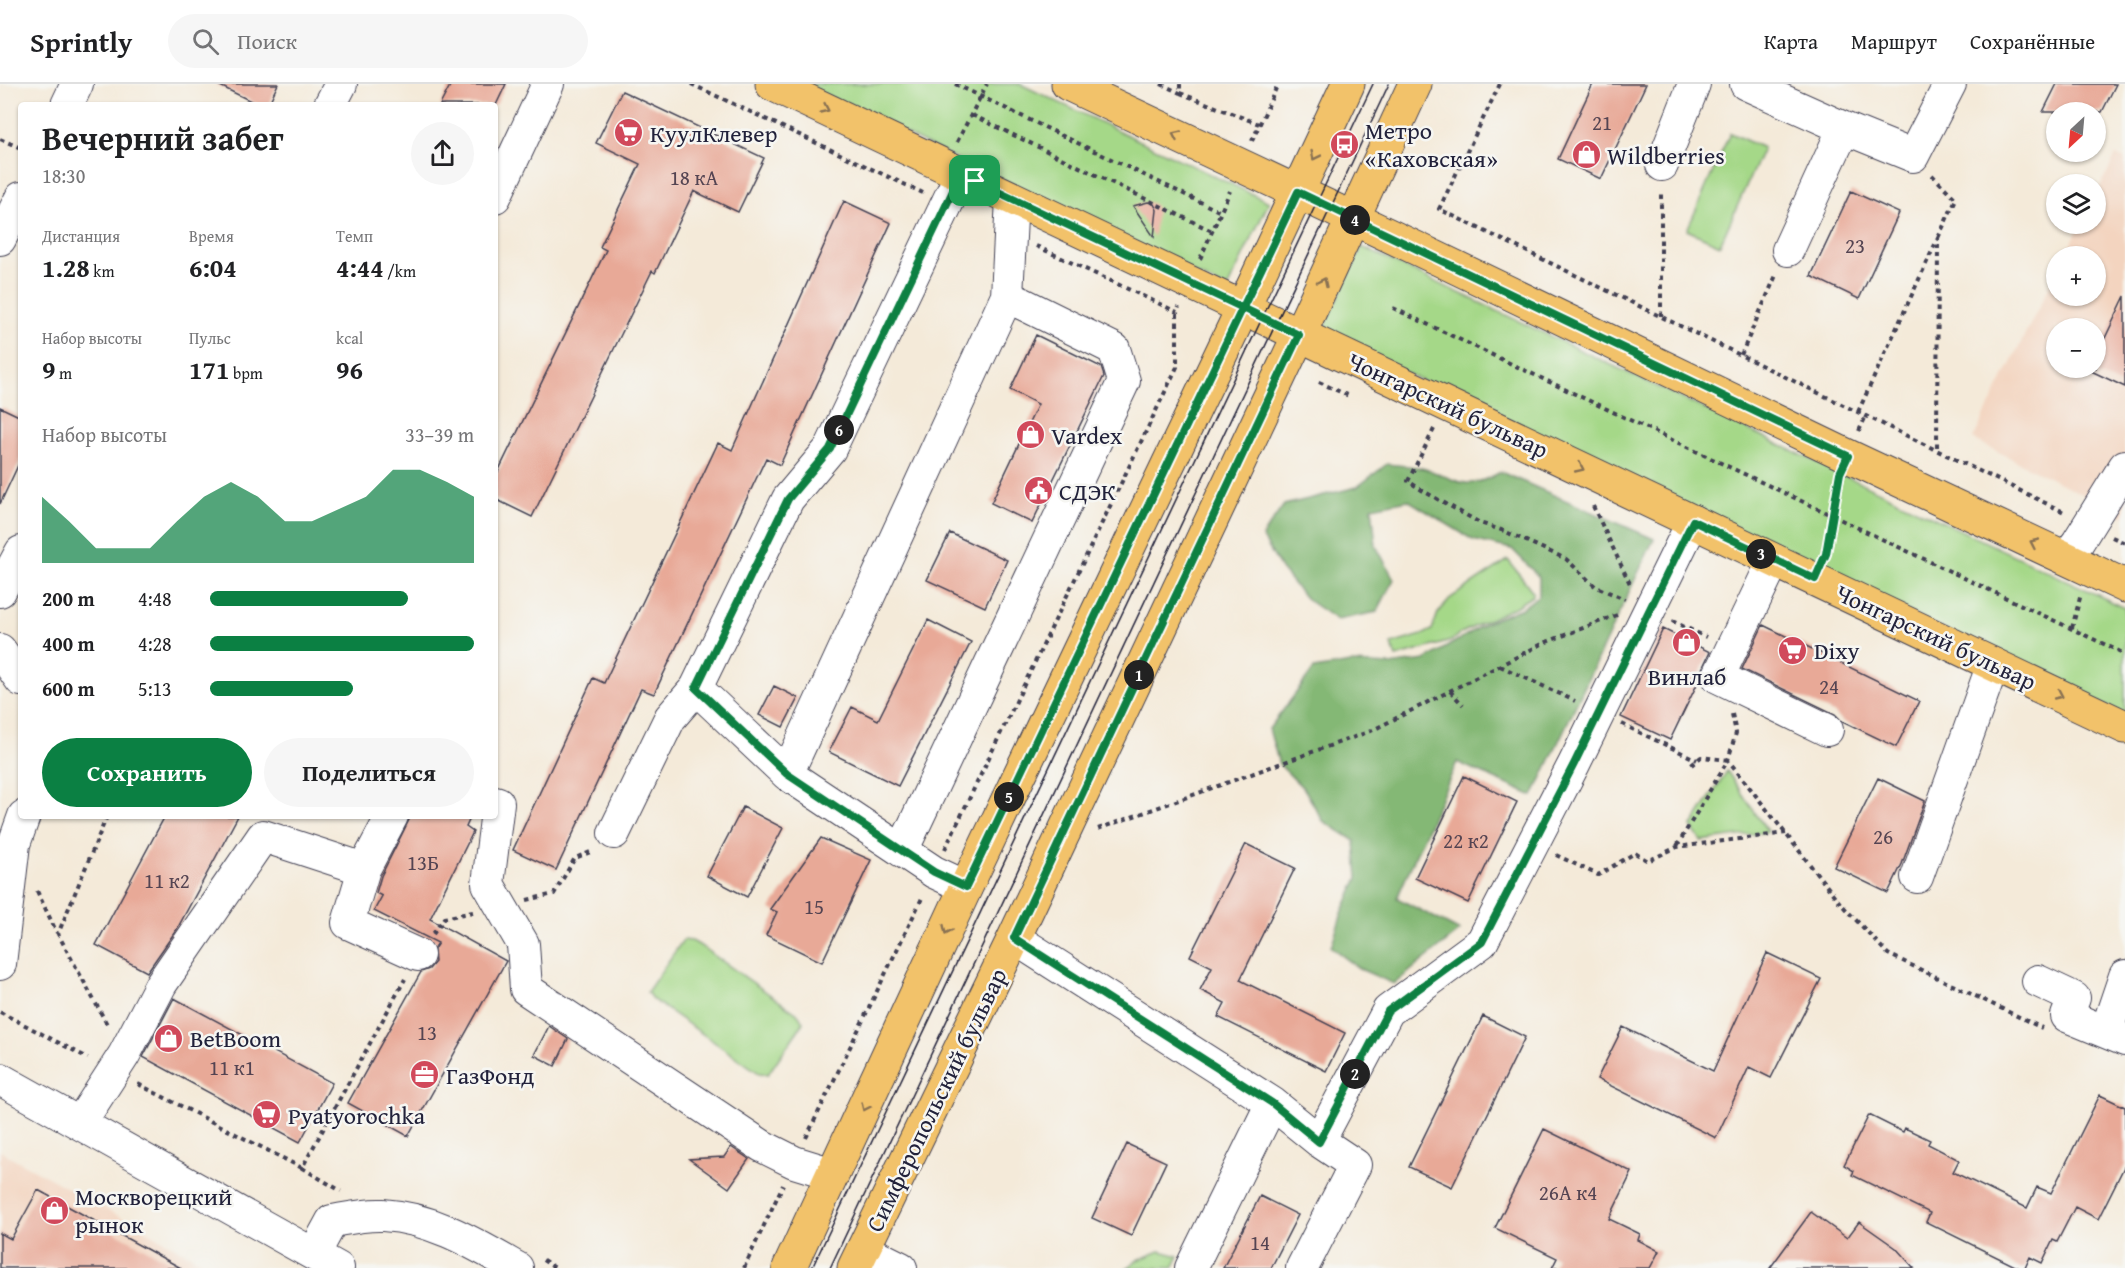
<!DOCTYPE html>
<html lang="ru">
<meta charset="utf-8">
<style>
body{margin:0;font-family:"Gentium Book Plus",serif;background:#f6f6f6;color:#202124;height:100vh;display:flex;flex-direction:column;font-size:22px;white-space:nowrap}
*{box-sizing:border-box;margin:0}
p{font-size:20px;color:#757577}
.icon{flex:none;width:33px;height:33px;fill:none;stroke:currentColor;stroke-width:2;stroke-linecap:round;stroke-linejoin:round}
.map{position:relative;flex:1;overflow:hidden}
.panel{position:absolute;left:18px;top:18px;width:480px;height:717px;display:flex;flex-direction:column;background:#fff;border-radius:6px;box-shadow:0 2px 4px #0004}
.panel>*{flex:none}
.needle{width:39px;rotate:206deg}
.buttons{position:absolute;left:2046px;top:18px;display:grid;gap:12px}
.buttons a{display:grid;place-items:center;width:60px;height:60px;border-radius:50%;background:#fff;box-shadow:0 2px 4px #0004;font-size:30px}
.pin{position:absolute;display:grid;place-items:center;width:51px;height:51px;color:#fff;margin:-26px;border-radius:12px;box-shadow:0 3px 9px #0006}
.km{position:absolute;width:30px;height:30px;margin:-15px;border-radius:50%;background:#222;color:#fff;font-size:16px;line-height:30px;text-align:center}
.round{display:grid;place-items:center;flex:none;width:63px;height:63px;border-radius:32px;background:#f6f6f6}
.summary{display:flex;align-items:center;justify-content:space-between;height:102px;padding:0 24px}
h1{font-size:33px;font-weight:700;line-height:45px}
.figures{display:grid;grid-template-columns:repeat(3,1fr);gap:9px;height:102px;padding:6px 24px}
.figures div{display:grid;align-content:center}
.figures b{font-size:26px;font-weight:700}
.figures small{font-size:16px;font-weight:400}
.figures p{font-size:16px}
.chart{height:168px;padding:12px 24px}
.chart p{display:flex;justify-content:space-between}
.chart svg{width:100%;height:108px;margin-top:6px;fill:#0b8043;opacity:.7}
.action{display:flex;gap:12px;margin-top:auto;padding:12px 24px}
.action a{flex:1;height:69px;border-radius:36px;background:#0b8043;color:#fff;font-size:24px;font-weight:700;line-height:69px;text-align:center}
.action a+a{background:#f6f6f6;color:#202124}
ul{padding:0 24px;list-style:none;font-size:20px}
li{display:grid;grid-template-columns:96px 72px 1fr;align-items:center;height:45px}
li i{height:15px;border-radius:8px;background:#0b8043}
header{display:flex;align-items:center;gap:36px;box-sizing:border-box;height:84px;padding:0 30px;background:#fff;border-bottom:2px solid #e0e0e0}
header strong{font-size:28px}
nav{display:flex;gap:33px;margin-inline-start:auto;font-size:21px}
.search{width:420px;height:54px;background:#f6f6f6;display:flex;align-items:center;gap:15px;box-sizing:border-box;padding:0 21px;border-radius:33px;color:#757577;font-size:22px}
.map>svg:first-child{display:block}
.built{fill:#f3d4bf;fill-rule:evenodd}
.green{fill:#a5d888;stroke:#647d62;stroke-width:1.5}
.forest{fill:#84b874;stroke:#536d58;stroke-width:1.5}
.building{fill:#e8a997}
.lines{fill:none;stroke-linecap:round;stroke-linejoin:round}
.minor-casing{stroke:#424053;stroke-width:34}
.major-casing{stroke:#424053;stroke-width:35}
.path{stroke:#424053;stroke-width:4;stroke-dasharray:4.5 4.5;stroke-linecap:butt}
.minor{stroke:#fff;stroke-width:32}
.major{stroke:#f2c26a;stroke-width:33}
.tram{stroke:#22223b;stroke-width:1.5}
.oneway{stroke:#8a7252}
.route-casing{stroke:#fff;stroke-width:12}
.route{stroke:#0b8043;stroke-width:8}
.labels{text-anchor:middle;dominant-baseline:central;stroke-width:5;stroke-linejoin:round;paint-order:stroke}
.number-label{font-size:21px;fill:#544452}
.poi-label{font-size:24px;fill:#22223b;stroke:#f6f6f2;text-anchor:start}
.street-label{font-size:24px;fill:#22223b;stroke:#f6f6f2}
</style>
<header>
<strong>Sprintly</strong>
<div class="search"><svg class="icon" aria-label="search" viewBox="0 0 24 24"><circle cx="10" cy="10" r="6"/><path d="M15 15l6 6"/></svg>Поиск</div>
<nav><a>Карта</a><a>Маршрут</a><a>Сохранённые</a></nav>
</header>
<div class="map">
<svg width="2125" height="1184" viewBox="0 0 2125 1184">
<rect width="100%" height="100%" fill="#f6f6f2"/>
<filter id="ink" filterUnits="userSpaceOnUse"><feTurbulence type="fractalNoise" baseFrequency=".0167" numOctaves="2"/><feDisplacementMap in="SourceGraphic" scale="12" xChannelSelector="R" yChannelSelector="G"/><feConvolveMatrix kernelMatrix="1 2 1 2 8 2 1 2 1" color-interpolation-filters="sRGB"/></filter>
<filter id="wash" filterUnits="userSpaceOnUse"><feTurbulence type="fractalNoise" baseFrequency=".008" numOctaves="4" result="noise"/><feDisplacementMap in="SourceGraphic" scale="24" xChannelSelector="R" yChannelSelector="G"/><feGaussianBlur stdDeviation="1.35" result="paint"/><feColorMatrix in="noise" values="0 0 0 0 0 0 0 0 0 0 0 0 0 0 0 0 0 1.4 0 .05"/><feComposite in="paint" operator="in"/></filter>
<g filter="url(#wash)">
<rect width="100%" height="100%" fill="#f4ead9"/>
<path class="built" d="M 2116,71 L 2125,75 L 2125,432 L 1973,355 L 2056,189 L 2056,212 L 2096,212 L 2096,172 L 2065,172 L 2081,140 L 2096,140 L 2096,111 ZM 2056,244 L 2096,244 L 2096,284 L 2056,284 Z
M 0,1067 L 214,1184 L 0,1184 Z"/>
<path class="green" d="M 802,0 L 1020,0 L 1269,118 L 1227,205 Z
M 1730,49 L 1763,64 L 1720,161 L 1687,146 Z
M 1362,163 L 2125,524 L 2125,631 L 1322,249 Z
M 1508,476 L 1533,508 L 1532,512 L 1515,523 L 1459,550 L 1451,557 L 1396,573 L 1391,560 L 1422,551 L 1432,546 L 1438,529 L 1452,513 Z
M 1727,687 L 1768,748 L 1701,757 L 1691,743 Z
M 683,856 L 692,857 L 699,861 L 799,931 L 803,938 L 801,942 L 768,990 L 759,989 L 652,915 L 647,908 Z
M 1160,1167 L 1179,1172 L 1173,1184 L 1127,1184 L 1138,1176 Z"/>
<path class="forest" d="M 1387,380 C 1399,382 1413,381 1425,385 C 1460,396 1463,409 1501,388 L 1654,455 L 1533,712 L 1457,678 L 1397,814 L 1460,847 L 1394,900 L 1360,885 L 1331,863 L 1342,829 L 1358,794 L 1355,757 L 1323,737 L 1305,706 L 1279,680 L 1269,645 L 1314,585 L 1351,579 L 1390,581 L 1425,576 L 1488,538 L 1522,524 L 1539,511 L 1539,493 L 1512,465 L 1473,456 L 1408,416 L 1372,423 L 1376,462 L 1394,495 L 1377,528 L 1337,536 L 1305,514 L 1281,485 L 1262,452 L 1284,421 L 1357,403 Z"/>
<g id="blocks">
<path class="building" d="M 216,0 L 278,0 L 268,21 L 259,21 Z
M 451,0 L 506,0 L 496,21 L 440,21 Z
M 1593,0 L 1646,0 L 1601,95 L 1558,75 Z
M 2057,0 L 2116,0 L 2102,28 L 2043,28 Z
M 622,7 L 764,74 L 738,128 L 694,107 L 655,189 L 652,187 L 532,433 L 495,415 L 495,394 L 606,166 L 600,163 L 640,80 L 596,59 Z
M 1851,107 L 1899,129 L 1859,215 L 1811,192 Z
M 844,117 L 891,139 L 780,381 L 766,374 L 654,610 L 641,605 L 556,786 L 513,766 L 593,594 L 604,599 L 718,359 L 732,366 Z
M 1148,118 L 1154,120 L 1157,126 L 1154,153 L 1133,122 Z
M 2125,212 L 2125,303 L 2089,286 L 2091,284 L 2096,284 L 2096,273 Z
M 1036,251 L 1101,283 L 1104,292 L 1032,439 L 991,419 L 1038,320 L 1010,306 Z
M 0,323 L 21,333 L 21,375 L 0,420 Z
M 950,449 L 1007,476 L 985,523 L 927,496 Z
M 928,536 L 971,558 L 898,702 L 829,668 L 852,623 L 878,636 Z
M 1763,541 L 1919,617 L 1896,663 L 1842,637 L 1835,630 L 1742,585 Z
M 1663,545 L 1710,568 L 1702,585 L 1700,594 L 1670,656 L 1621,633 Z
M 774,602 L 798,614 L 783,643 L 759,631 Z
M 1464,692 L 1517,718 L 1468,819 L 1415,794 Z
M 1878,694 L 1925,717 L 1902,780 L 1888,809 L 1834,783 Z
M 743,723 L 783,744 L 747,813 L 707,792 Z
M 165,732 L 238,732 L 177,845 L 147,888 L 96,861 Z
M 411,732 L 471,732 L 466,743 L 473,748 L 430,835 L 506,877 L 408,1052 L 348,1019 L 421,888 L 429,885 L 435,878 L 434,865 L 438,859 L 374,827 L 382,812 L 376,809 L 381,792 Z
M 821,754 L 871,776 L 822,878 L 766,851 L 777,828 L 770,825 Z
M 1246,760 L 1295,784 L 1240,896 L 1345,949 L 1326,987 L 1218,933 L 1225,919 L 1200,906 L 1212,883 L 1190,872 Z
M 1767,869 L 1821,895 L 1771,994 L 1749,983 L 1716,1054 L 1597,995 L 1623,943 L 1713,987 Z
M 174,914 L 332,999 L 300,1058 L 143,973 Z
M 1483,932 L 1525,953 L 1452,1103 L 1409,1083 Z
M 549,942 L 568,955 L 555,982 L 534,971 Z
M 2100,1011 L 2125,1023 L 2125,1081 L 2098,1135 L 2075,1123 L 2057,1158 L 2053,1156 L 2042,1179 L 2030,1173 L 2025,1184 L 2019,1184 L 1926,1138 L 1930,1129 L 1852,1091 L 1854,1087 L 1844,1081 L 1869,1031 L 1903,1048 L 1905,1044 L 1930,1056 L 1928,1060 L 1959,1076 L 1953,1088 L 2027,1124 L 2037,1103 L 2051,1109 Z
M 1544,1045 L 1632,1088 L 1609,1135 L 1640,1150 L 1638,1156 L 1659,1167 L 1650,1184 L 1552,1184 L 1557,1174 L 1495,1144 Z
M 1127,1060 L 1166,1078 L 1131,1152 L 1092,1134 Z
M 731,1063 L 749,1075 L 729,1104 L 689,1075 L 724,1073 Z
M 38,1106 L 181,1184 L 0,1184 L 0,1149 L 11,1155 Z
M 1260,1112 L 1298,1131 L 1271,1184 L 1223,1184 Z
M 1811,1128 L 1847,1154 L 1859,1138 L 1896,1164 L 1914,1184 L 1770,1184 Z"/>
</g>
</g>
<g filter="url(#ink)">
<use href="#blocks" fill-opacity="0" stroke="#424053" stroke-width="1.5"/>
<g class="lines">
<defs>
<path id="minor" d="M 1746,0 L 1844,44 L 1788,166
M 67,21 L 77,0
M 330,21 L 341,0
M 1844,44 L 1913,72 L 1950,0
M 1662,81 L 1694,0
M 495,113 L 548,0
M 0,155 L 21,114
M 2066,474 L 2078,458 L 2125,382
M 1774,476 L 1718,593 L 1827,646
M 0,507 L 21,468
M 0,566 L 21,596
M 696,604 L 787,690
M 495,718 L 498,719 L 488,800 L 523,860 L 526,905 L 762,1062 L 794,1078 L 833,1090
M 614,749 L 670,634 L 696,604 L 788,415 L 830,365 L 961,90
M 902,767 L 1124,297 L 1114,265 L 1007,212
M 364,785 L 348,839 L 418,871
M 1917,793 L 1993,580
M 966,803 L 934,788 L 787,690 L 1007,212 L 1012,114
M 1014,854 L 1272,1019 L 1319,1057 L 1355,1081 L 1302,1184
M 0,880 L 14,760 L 24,732
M 2038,897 L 2074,914 L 2067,932 L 2125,956
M 2106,948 L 2125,892
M 0,995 L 338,1184
M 80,1039 L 124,971 L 161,900 L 263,752 L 364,785 L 392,732
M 1319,1057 L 1388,927 L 1482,858 L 1574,680 L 1693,437
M 863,1165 L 901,1184
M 314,1170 L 332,1137 C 349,1134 366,1130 383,1131 C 433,1134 475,1160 517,1184
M 1191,1184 L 1272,1019"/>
<path id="major" d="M 772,0 L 2125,643
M 1068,0 L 1420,166 L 1848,372 L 2125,502
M 789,1184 L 966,803 L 1243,224 L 1348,0
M 854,1184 L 1014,854 L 1299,251 L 1415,0"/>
</defs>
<use href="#minor" class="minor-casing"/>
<use href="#major" class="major-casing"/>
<path class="path" d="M 691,0 L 923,109
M 955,0 L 1221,128
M 1161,0 L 1180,9
M 1180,0 L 1180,9 L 1259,40
M 1500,0 L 1439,125 L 2066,429
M 972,31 L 1212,147
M 0,55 L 21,64
M 1252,57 L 1278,0
M 957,58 L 987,0
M 1932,91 L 1956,115 L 1938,154
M 1036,162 L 1177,228
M 1200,175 L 1230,107
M 1393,224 L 2125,570
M 1661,232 L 1661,107
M 1741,271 L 1777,189
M 1319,298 L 1351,313
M 1858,328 L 1938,154 L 1937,367
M 1434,345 L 1408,397 L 1425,408 L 1480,439 L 1504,447 L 1566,475 L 1596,503 L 1625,515
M 1859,347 L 1866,332
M 1593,422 L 1631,502
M 2112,453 L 2125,459
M 1826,470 L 1838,398
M 1672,537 L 1706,553
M 2072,544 L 2081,510
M 1500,582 L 1575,617
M 1450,607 L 1463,621
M 1732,630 L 1736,649 L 1728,676 L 1840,819 L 1888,870 L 2042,944
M 1622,640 L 1697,676
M 107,732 L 58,850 L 108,942
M 1098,745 L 1371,647 L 1544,559 L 1617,531
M 1677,762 L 1728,676 L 1701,673 L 1689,683
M 945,765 L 1177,283 L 1177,228 L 1179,223
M 1556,771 L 1598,791 L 1635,769 L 1648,777 L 1677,763 L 1786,749
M 37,807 L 57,849
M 527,816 L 554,810 L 575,774 L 593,767
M 433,850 L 444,834 L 473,828
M 0,928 L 88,974
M 138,1000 L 302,1084 L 405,895
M 806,1054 L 923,812
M 302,1084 L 341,1107
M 543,1176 L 555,1184
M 744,1184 L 783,1101"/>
<use href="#minor" class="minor"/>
<use href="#major" class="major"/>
<path class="tram" d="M 812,1184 L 1373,0
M 830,1184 L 1389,0"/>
</g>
<defs><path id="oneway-chevron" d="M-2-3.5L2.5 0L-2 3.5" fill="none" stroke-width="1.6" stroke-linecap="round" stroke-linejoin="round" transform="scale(1.5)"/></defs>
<g class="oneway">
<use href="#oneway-chevron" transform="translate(825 25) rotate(25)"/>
<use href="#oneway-chevron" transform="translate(1176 51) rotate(-155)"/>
<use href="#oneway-chevron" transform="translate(1315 72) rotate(116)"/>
<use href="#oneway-chevron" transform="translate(1323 198) rotate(-65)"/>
<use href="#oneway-chevron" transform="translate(1580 384) rotate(25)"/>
<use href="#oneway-chevron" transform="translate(2034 459) rotate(-155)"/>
<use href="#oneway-chevron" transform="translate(2059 611) rotate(25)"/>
<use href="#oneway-chevron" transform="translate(947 846) rotate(115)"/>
<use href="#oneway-chevron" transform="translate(865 1023) rotate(115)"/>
</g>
</g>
<g class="lines" filter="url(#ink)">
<defs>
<path id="route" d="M 975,97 L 1243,224 L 1299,251 L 1014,854 L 1272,1019 L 1319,1058 L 1388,927 L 1482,858 L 1574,680 L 1693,437 L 1815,495 L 1826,470 L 1840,389 L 1848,372 L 1298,108 L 966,803 L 934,788 L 787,690 L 696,604 L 788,415 L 830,365 L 961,90 L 975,97"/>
</defs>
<use href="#route" class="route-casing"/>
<use href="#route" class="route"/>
</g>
<defs>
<symbol id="supermarket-disc" viewBox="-11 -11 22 22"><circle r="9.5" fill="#d1495b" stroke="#f6f6f2"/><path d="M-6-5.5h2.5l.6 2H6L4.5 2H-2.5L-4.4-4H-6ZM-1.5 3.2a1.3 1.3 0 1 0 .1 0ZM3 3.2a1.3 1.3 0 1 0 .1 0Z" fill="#fff"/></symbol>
<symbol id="bus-disc" viewBox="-11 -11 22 22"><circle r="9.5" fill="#d1495b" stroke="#f6f6f2"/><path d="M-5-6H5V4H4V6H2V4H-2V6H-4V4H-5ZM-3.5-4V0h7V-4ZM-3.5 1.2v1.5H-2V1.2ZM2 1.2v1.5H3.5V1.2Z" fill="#fff"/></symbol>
<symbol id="shop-disc" viewBox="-11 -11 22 22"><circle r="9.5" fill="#d1495b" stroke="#f6f6f2"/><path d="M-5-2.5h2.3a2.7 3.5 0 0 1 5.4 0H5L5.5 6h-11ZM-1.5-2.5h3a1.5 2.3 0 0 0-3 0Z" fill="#fff"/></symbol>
<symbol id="civic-disc" viewBox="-11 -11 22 22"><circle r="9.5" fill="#d1495b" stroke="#f6f6f2"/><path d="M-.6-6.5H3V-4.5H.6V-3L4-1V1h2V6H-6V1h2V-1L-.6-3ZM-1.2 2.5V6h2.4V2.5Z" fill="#fff"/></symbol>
<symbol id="office-disc" viewBox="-11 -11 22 22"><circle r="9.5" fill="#d1495b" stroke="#f6f6f2"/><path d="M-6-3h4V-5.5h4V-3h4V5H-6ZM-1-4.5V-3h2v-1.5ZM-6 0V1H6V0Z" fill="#fff"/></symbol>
</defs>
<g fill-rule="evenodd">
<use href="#supermarket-disc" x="612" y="32" width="33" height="33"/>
<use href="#bus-disc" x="1328" y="44" width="33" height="33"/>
<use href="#shop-disc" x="1570" y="54" width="33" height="33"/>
<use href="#shop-disc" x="1014" y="334" width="33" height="33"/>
<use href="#civic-disc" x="1022" y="390" width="33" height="33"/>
<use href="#shop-disc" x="1670" y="542" width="33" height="33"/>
<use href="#supermarket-disc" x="1776" y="550" width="33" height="33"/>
<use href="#shop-disc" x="152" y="938" width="33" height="33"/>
<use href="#office-disc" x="408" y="974" width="33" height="33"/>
<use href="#supermarket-disc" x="250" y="1014" width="33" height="33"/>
<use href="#shop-disc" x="38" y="1110" width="33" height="33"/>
</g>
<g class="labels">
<g class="number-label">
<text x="1602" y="38">21</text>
<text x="694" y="93">18 кА</text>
<text x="1855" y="161">23</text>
<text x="1829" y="602">24</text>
<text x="1883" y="752">26</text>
<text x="1466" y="756">22 к2</text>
<text x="423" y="778">13Б</text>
<text x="167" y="796">11 к2</text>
<text x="814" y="822">15</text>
<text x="427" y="948">13</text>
<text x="232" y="983">11 к1</text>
<text x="1568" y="1108">26А к4</text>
<text x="1260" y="1158">14</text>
</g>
<g class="poi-label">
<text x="1365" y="46">Метро<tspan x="1365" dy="28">«Каховская»</tspan></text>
<text x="650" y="49">КуулКлевер</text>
<text x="1607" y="71">Wildberries</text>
<text x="1051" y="351">Vardex</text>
<text x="1059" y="407">СДЭК</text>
<text x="1814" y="566">Dixy</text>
<text x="1687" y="592" text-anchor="middle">Винлаб</text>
<text x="190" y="954">BetBoom</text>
<text x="446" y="991">ГазФонд</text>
<text x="288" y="1031">Pyatyorochka</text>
<text x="75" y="1112">Москворецкий<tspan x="75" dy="28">рынок</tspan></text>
</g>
<g class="street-label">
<text transform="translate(1448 321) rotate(25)">Чонгарский бульвар</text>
<text transform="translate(1936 553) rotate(25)">Чонгарский бульвар</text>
<text transform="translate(936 1016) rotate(-64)">Симферопольский бульвар</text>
</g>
</g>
</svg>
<div class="buttons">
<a><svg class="needle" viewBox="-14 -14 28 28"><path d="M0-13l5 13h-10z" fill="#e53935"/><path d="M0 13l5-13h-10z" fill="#757577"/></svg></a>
<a><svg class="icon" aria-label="layers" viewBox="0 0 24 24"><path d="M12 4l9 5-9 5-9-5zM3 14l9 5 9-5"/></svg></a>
<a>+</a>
<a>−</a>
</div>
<div class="pin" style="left:975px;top:97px;background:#1e9e55"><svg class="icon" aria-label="arrive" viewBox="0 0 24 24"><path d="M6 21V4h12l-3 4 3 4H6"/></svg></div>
<b class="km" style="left:1139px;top:591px">1</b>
<b class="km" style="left:1355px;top:990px">2</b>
<b class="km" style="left:1761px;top:470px">3</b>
<b class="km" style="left:1355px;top:136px">4</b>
<b class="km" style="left:1009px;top:713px">5</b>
<b class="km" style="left:839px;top:346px">6</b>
<section class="panel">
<div class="summary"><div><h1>Вечерний забег</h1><p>18:30</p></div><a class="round"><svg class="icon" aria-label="share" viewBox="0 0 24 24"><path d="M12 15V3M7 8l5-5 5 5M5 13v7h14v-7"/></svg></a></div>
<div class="figures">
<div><p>Дистанция</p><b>1.28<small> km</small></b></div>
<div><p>Время</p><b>6:04</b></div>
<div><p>Темп</p><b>4:44<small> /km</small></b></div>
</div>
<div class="figures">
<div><p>Набор высоты</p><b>9<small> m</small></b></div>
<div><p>Пульс</p><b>171<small> bpm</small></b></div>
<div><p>kcal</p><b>96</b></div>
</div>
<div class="chart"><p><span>Набор высоты</span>33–39 m</p>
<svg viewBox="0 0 160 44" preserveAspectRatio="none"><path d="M0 44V17L10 27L20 38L30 38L40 38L50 27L60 17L70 11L80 17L90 27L100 27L110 22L120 17L130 6L140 6L150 11L160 17V44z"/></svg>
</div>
<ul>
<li><b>200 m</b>4:48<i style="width:75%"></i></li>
<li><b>400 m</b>4:28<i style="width:100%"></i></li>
<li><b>600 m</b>5:13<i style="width:54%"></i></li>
</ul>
<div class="action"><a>Сохранить</a><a>Поделиться</a></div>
</section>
</div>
